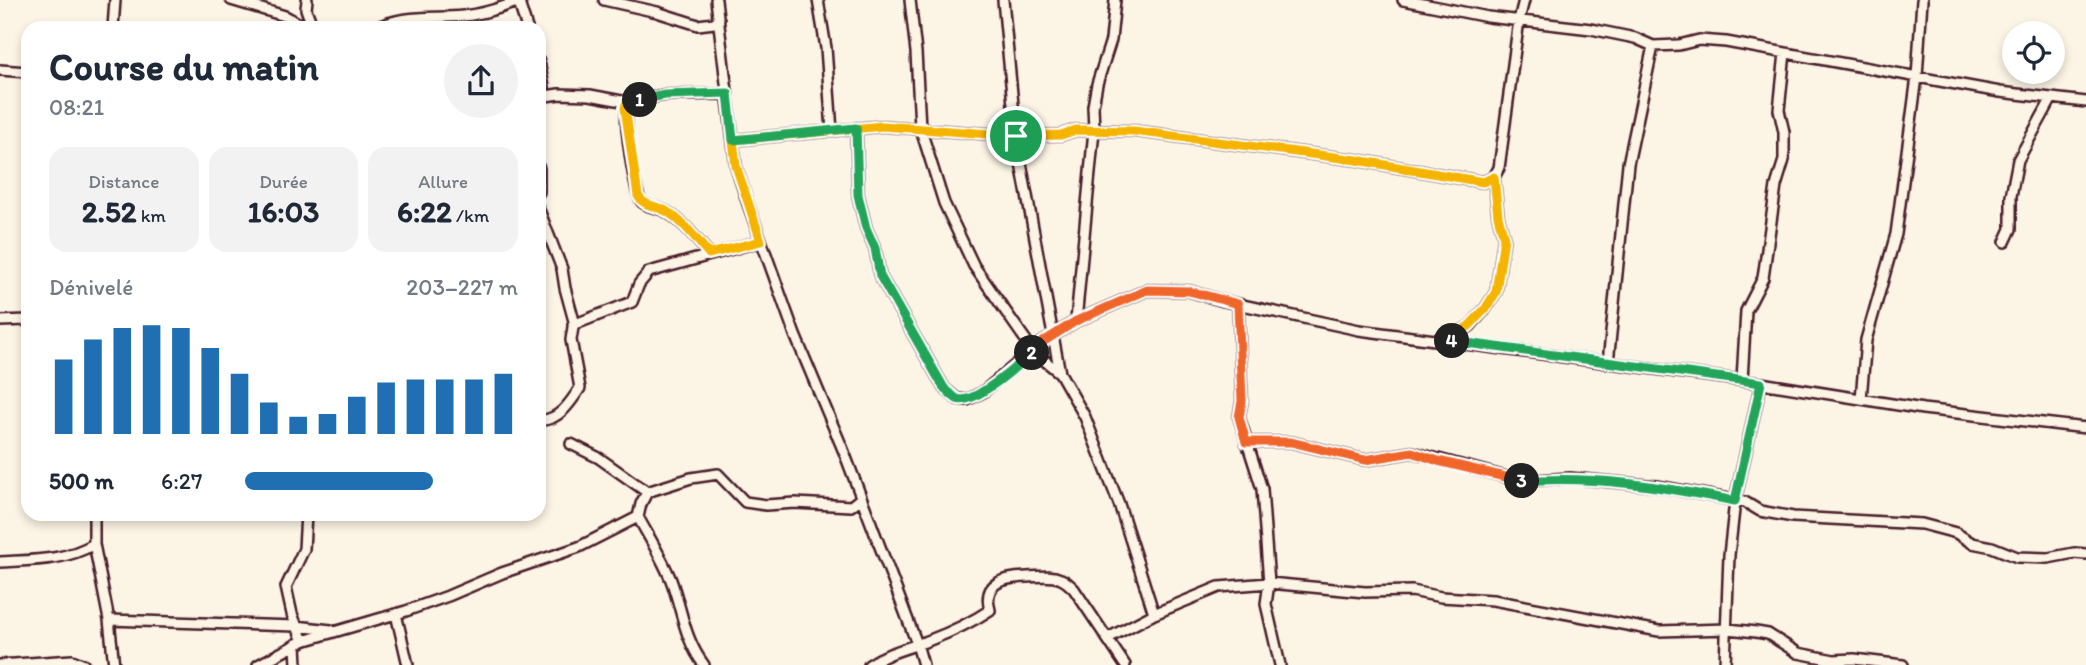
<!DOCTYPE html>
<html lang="fr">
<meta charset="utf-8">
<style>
body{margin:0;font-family:Itim,sans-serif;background:#f2f2f3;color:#1f2937;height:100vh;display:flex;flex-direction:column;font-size:26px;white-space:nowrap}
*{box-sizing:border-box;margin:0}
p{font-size:23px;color:#747a83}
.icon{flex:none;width:38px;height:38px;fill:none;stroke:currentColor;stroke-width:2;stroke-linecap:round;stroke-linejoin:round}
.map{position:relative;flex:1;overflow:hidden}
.panel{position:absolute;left:21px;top:21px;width:525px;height:500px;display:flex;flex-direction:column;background:#fff;border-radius:21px;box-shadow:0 4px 10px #0003}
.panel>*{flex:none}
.fabs{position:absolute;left:2002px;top:21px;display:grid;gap:14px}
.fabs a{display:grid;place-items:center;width:63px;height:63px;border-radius:50%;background:#fff;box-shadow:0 4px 10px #0003;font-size:35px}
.pin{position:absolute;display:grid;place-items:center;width:60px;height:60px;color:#fff;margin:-30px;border:4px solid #fff;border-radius:50%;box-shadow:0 2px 7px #0007}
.km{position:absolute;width:35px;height:35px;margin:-18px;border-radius:50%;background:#222;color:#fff;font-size:19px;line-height:35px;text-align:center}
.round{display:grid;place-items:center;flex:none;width:74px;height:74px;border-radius:37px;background:#f2f2f3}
.overview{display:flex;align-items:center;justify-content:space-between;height:119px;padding:0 28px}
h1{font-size:38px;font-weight:800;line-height:52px}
.figures{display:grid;grid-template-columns:repeat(3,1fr);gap:10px;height:119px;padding:7px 28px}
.figures div{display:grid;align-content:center;border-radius:18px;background:#f2f2f3;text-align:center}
.figures b{font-size:30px;font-weight:800}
.figures small{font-size:19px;font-weight:400}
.figures p{font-size:19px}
.chart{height:196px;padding:14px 28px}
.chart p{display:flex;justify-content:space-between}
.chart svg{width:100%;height:126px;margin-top:7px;stroke:#1f6fb2;stroke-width:6}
ul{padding:0 28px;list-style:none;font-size:23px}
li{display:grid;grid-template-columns:112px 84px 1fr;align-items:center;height:52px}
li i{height:18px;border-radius:9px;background:#1f6fb2}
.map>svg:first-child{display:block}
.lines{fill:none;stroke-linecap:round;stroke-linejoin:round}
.minor-casing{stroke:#4a1f2b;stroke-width:14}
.minor{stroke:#fcf5e5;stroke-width:9}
.split-1-casing{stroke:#fff;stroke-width:14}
.split-2-casing{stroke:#fff;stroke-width:14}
.split-3-casing{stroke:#fff;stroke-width:14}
.split-4-casing{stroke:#fff;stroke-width:14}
.split-5-casing{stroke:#fff;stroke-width:14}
.split-1{stroke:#f5b400;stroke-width:9}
.split-2{stroke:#22a559;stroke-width:9}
.split-3{stroke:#f0652b;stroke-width:9}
.split-4{stroke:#22a559;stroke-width:9}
.split-5{stroke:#f5b400;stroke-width:9}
</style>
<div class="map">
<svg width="2086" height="665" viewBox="0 0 2086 665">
<rect width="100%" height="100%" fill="#fcf5e5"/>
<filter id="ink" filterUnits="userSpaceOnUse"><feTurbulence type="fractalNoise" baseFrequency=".0143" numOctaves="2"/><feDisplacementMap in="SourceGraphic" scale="14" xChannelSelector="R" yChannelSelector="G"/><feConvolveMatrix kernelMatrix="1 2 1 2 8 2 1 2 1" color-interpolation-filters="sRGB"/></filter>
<g filter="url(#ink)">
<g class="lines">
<defs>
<path id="minor" d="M 231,0 L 285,16 L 307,28
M 307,0 L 306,9 L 313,28
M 518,0 L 527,28
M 604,0 L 657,12 L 698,25 L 714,23 L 719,19
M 716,0 L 736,166 L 748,204 L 795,335 L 844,452 L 917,644 L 923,665
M 818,0 L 826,48 L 832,131
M 910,0 L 916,52 L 920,127 L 944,203 L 974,266 L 1034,352 L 1060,373 L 1085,417 L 1119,504 L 1154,614
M 1003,0 L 1016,136 L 1060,373
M 1403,0 L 1488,17 L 1591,29 L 1635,38 L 1653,46 L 1679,45 L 1699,40 L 1726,42 L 2000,92 L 2086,102
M 113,28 L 115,0
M 376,28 C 403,14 434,19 463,16 C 484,14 503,7 522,0
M 539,61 L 544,87 L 539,106
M 0,70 L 28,72
M 539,97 L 559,94 L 590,95 L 627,102 L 665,95 L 728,94
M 627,102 C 623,113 634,195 642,202 C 649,208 659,207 667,212 C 685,223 696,239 709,254
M 856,128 L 858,195 L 866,228 L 875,248 L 880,276 L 944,388 L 957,399 L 967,400 L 983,392 L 1043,342 L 1076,321 L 1147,290 L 1189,291 L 1224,301 L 1359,330 L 1761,383 L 1923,409 L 2086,428
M 733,140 L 883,126 L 1016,136 L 1061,135 L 1076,130 L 1134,131 L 1357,160 L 1483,182 L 1494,177 L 1499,168 L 1519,20 L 1524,0
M 539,168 L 539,192
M 539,210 L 562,269 L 565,288 L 574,321 L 571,340 L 580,388 C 571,402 558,422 539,420
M 2005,242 L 2011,229 L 2011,196 L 2018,160 L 2052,98
M 1238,304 L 1242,401 L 1239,417 L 1262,489 L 1269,583 L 1266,604 L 1280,665
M 0,321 L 28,320
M 1076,321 L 1094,130 L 1093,106 L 1097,84 L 1111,40 L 1115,0
M 573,325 L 632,302 L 639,284 L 649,272 L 761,241
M 1447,340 L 1470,326 L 1486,308 L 1496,292 L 1504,238 L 1498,216 L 1494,177
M 1608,363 L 1628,164 L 1653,46
M 1742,380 L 1746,311 L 1763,278 L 1776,186 L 1784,160 L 1784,132 L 1779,110 L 1785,53
M 1861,399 L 1866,340 L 1896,234 L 1917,77 L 1922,0
M 1246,442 L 1291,442 L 1365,460 L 1412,452 L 1521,481 L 1570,478 L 1657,486 L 1745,502 L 1760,511 L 1793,517 L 1922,524 L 1956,533 L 1972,543 L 1992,547 L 2017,557 L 2048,558 L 2074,553 L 2086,554
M 571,444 L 599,458 L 647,492
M 94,514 L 94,544 L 109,620 L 114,665
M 638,517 C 649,537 662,558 671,580 C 682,609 684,639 704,665
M 0,562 C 33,560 65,561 94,544
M 396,614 L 408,665
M 109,620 L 296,626 L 331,630
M 1108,638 L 1154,614 L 1219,587 L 1269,583 L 1365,592 L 1412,591 L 1441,597 L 1493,600 L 1659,631 L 1728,629 L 1756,632 L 1768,634 L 1798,653 L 1834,660 L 1854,659 L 1903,665
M 303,641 L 292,614 L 286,587 L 304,549 L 306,514
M 296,644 L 297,665
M 0,665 L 72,660 L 84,665
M 258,665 L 303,641 L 406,611 L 448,596 L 502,573 L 579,547 L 638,517 L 641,504 L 647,492 L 691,478 L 718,474 L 745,502 L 766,505 L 795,503 L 851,506 L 861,498
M 869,665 C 888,652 909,648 930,640 C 951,632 972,622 990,610 C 982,581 1005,578 1027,577 C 1039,577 1050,574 1061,579 C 1066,581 1070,585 1074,589 L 1125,665
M 1725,665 L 1729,555 L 1735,501 L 1761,383"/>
</defs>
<use href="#minor" class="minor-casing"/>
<use href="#minor" class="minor"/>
</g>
</g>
<g class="lines" filter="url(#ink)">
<defs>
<path id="split-1" d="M 640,100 L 627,102 L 625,108 L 638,196 C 645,207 655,205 666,211 C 684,222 696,239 709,254 L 761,241 L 736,166 L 733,140 L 883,126 L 1016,136"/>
<path id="split-2" d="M 640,100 L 665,95 L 728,93 L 733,140 L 856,128 L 858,195 L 866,228 L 875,248 L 880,276 L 944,388 C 948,391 953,397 957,399 C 974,406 1019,364 1032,353"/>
<path id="split-3" d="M 1032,353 L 1043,342 L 1076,321 L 1147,290 L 1189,291 L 1238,304 L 1242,401 L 1239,417 L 1246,442 L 1291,442 L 1365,460 L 1412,452 L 1438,461 L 1522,481"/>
<path id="split-4" d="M 1452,341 L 1761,383 L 1735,501 C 1664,487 1594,475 1522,481"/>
<path id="split-5" d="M 1016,136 L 1061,135 L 1076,130 L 1134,131 L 1357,160 L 1483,182 L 1494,177 L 1498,216 L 1504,238 L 1496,292 L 1486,308 L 1469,326 L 1447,341 L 1452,341"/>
</defs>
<use href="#split-1" class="split-1-casing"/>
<use href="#split-2" class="split-2-casing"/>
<use href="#split-3" class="split-3-casing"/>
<use href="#split-4" class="split-4-casing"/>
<use href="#split-5" class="split-5-casing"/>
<use href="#split-1" class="split-1"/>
<use href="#split-2" class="split-2"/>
<use href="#split-3" class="split-3"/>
<use href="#split-4" class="split-4"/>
<use href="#split-5" class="split-5"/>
</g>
</svg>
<div class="fabs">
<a><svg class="icon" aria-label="locate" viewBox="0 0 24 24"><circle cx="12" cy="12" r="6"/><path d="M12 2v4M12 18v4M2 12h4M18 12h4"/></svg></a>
</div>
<div class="pin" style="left:1016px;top:136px;background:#1e9e55"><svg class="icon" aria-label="arrive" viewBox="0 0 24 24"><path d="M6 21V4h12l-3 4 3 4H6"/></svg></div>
<b class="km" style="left:640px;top:100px">1</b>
<b class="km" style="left:1032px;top:353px">2</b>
<b class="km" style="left:1522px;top:481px">3</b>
<b class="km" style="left:1452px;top:341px">4</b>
<section class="panel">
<div class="overview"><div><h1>Course du matin</h1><p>08:21</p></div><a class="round"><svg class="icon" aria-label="share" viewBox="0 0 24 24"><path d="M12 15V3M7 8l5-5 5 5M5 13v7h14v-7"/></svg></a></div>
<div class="figures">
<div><p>Distance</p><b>2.52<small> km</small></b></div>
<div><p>Durée</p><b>16:03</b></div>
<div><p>Allure</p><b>6:22<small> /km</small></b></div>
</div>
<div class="chart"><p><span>Dénivelé</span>203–227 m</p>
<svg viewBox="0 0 160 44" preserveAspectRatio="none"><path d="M5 44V18M15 44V11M25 44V7M35 44V6M45 44V7M55 44V14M65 44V23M75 44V33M85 44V38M95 44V37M105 44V31M115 44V26M125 44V25M135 44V25M145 44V25M155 44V23"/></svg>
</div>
<ul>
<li><b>500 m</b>6:27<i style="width:69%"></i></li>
</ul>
</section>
</div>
